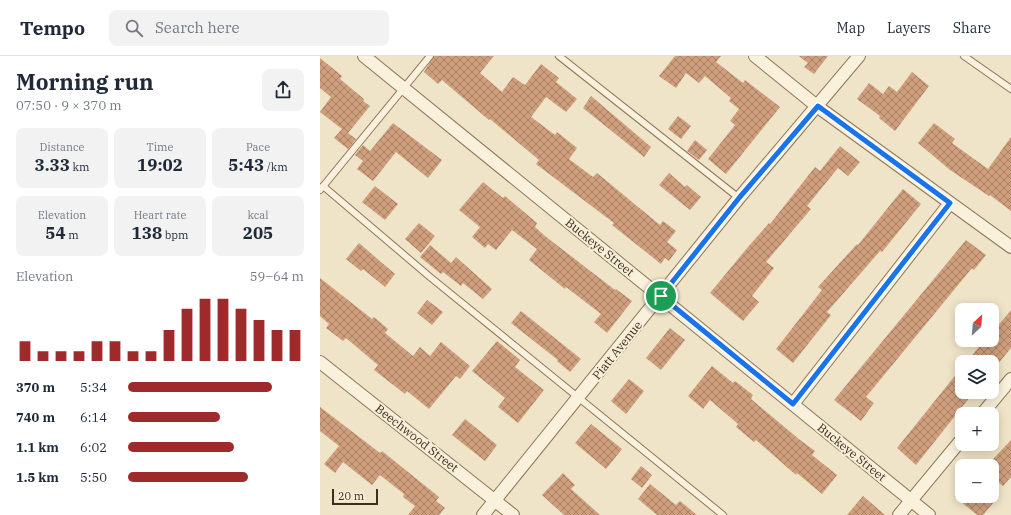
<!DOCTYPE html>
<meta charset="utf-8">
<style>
body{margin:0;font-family:"IBM Plex Serif",serif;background:#f2f2f3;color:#1f2937;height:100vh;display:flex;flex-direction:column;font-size:15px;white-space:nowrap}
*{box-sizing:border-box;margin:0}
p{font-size:13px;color:#747a83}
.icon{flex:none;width:22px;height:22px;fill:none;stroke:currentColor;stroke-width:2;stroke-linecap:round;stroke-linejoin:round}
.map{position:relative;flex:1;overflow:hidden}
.panel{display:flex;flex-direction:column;background:#fff;width:320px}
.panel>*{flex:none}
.needle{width:26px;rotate:26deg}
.controls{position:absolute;left:635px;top:247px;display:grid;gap:8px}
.controls a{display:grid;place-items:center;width:44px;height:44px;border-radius:8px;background:#fff;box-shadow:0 2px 10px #0003;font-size:20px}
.scale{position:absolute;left:12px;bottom:10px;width:46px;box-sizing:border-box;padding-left:4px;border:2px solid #3d2e20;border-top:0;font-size:11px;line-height:14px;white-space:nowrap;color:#3d2e20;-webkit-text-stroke:3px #f7eed8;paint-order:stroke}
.pin{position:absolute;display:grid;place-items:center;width:34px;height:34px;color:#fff;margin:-17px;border:2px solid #fff;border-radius:50%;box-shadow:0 1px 4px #0007}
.round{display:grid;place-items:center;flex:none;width:42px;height:42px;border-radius:8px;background:#f2f2f3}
.overview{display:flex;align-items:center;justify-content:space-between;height:68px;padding:0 16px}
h1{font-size:22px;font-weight:800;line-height:30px}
.stats{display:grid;grid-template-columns:repeat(3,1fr);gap:6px;height:68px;padding:4px 16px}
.stats div{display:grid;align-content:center;border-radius:8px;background:#f2f2f3;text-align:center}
.stats b{font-size:17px;font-weight:800}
.stats small{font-size:11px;font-weight:400}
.stats p{font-size:11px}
.chart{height:112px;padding:8px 16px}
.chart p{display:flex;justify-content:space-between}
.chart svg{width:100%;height:72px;margin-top:4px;stroke:#9e2a2b;stroke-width:6}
ul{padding:0 16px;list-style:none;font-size:13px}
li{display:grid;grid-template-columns:64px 48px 1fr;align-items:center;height:30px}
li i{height:10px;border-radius:5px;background:#9e2a2b}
header{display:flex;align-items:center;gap:24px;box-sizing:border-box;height:56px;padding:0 20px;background:#fff;border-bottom:1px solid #e0e1e3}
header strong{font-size:19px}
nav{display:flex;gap:22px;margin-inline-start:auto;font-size:14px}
.search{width:280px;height:36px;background:#f2f2f3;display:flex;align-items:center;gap:10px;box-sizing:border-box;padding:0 14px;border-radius:8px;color:#747a83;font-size:15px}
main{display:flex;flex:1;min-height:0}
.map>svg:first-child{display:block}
.building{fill:url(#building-cross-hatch)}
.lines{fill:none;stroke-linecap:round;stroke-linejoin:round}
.service-casing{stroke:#8d765c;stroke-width:8}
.minor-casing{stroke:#8d765c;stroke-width:14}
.service{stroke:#faf1dc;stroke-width:6}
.minor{stroke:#faf1dc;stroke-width:12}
.route-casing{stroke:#fff;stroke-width:8}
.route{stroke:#1a73e8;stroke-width:5}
.labels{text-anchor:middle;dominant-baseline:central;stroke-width:4;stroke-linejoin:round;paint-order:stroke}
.street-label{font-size:12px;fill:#3d2e20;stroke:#f7eed8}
</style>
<header>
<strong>Tempo</strong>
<div class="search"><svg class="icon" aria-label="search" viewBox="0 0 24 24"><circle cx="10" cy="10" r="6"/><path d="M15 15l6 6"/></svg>Search here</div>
<nav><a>Map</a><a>Layers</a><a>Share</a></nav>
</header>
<main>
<section class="panel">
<div class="overview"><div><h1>Morning run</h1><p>07:50 · 9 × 370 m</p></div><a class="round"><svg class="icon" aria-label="share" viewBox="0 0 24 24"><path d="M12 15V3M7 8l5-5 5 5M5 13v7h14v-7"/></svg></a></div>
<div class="stats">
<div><p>Distance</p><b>3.33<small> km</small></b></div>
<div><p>Time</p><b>19:02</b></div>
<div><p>Pace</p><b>5:43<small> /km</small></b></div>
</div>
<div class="stats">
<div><p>Elevation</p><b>54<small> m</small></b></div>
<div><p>Heart rate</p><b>138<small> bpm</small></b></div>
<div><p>kcal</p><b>205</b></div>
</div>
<div class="chart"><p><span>Elevation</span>59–64 m</p>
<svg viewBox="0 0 160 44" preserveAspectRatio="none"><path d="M5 44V32M15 44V38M25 44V38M35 44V38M45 44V32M55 44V32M65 44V38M75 44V38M85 44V25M95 44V12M105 44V6M115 44V6M125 44V12M135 44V19M145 44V25M155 44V25"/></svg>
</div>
<ul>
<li><b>370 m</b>5:34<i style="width:82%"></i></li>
<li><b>740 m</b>6:14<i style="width:52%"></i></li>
<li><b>1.1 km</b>6:02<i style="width:60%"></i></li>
<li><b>1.5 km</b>5:50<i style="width:68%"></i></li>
</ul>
</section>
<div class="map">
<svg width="691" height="459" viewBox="0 0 691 459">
<defs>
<pattern id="building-cross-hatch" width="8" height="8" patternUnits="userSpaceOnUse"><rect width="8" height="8" fill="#cf9f7d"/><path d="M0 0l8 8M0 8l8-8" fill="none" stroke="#a98266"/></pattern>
</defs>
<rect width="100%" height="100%" fill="#f0e4c8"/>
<path class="building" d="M 114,0 L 174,0 L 160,17 L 182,36 L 193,21 L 205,29 L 221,8 L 239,22 L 236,26 L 257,43 L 246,56 L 226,41 L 211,61 L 235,79 L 237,76 L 257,92 L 249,103 L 273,121 L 277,117 L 340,169 L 343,165 L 356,175 L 347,186 L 357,194 L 349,205 L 345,202 L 341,208 L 292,169 L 294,167 L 216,108 L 219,104 L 170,63 L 169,64 L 122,24 L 118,28 L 104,16 Z
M 355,0 L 401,0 L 396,6 L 423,27 L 425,24 L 460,51 L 406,118 L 388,103 L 415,69 L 410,65 L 419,53 L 409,45 L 411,42 L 385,20 L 379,27 L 366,17 L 356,32 L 339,20 Z
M 479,0 L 508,0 L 494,18 L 484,11 L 488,7 Z
M 0,2 L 22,20 L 20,23 L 44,43 L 43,45 L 50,50 L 28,77 L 36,83 L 28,93 L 14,82 L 22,73 L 0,56 L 11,41 L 0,32 Z
M 592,16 L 609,30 L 575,75 L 559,62 L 560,60 L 537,43 L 549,27 L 563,38 L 569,30 L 577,36 Z
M 271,40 L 331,91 L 324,101 L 263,52 Z
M 358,60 L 371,70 L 361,83 L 348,73 Z
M 73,67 L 122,104 L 108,122 L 76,96 L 53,125 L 37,113 L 43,105 L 35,99 L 43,89 L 50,95 Z
M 614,67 L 635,83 L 632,87 L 668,113 L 691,81 L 691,155 L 670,139 L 669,140 L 630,114 L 598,87 Z
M 375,84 L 387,94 L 379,104 L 367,95 Z
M 520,90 L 540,106 L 528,120 L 518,112 L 487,150 L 491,153 L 446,206 L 454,212 L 432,240 L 439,246 L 423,265 L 390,237 L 428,191 L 449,167 L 450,168 L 495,111 L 500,115 Z
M 349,117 L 365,131 L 367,129 L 381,141 L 370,154 L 339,129 Z
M 163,126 L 183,142 L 185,140 L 217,167 L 215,171 L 225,180 L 295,234 L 296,233 L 312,245 L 287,277 L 274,266 L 281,258 L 246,231 L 245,233 L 209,204 L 217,193 L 192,174 L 176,194 L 168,188 L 165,192 L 152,181 L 160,171 L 139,154 Z
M 55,130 L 78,148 L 65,164 L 42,146 Z
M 583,133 L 601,148 L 562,196 L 560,195 L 507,256 L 511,259 L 473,307 L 456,293 L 502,234 L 498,231 L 537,188 L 538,189 Z
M 99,167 L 115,180 L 101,197 L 85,183 Z
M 646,184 L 666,199 L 654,214 L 652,212 L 546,341 L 554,347 L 541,365 L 514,344 Z
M 39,187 L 75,218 L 65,231 L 43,213 L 41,215 L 26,203 Z
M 110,189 L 131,207 L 136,201 L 172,233 L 163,243 L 143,227 L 141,230 L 123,216 L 121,218 L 100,201 Z
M 0,222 L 52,263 L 54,261 L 68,273 L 65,277 L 93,300 L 100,291 L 110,300 L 121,286 L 150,310 L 140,323 L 136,320 L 109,353 L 87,335 L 85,338 L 54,314 L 58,309 L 26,282 L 23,285 L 6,272 L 9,268 L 0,260 Z
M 107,244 L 123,256 L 112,269 L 97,257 Z
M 691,254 L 691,292 L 672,315 L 672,306 L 647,306 L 662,287 L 666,284 L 672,284 L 672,277 Z
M 201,255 L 261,303 L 250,316 L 237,305 L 238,304 L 191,267 Z
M 350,272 L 365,284 L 341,314 L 326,302 Z
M 177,285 L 200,304 L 195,311 L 224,334 L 198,367 L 178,351 L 185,342 L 152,315 Z
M 392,310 L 413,327 L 415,325 L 433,339 L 431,343 L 480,384 L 495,395 L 492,399 L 517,419 L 502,438 L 477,417 L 476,419 L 436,384 L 434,386 L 416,371 L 418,368 L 390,344 L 383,353 L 368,340 Z
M 642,311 L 642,336 L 654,336 L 596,409 L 577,392 Z
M 309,323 L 324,335 L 306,358 L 291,345 Z
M 0,351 L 60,397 L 62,395 L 119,441 L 116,445 L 125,452 L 119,459 L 88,459 L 95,450 L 83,441 L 84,438 L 60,419 L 52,429 L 23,406 L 15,417 L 4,408 L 19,390 L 0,375 Z
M 145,363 L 177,389 L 165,405 L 132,379 Z
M 271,368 L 302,393 L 286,413 L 255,387 Z
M 691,384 L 691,421 L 683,430 L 672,421 L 672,404 Z
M 321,410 L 332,419 L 322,432 L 311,423 Z
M 243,417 L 255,429 L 251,433 L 280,459 L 244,459 L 222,439 Z
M 330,428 L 356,449 L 360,445 L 377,459 L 337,459 L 318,443 Z
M 543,440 L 565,459 L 527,459 Z
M 634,440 L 679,440 L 663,459 L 657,459 Z"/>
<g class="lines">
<defs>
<path id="service" d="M 239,0 L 419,142
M 644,0 L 691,33
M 3,130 L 110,221 L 403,459
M 0,134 L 110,0"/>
<path id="minor" d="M 44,0 L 609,459
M 435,0 L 498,51 L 691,191
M 0,306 L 193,459
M 473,348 L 630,147
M 662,358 L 691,323
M 163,459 L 419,142 L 539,0
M 579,459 L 642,383"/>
</defs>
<use href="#service" class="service-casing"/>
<use href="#minor" class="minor-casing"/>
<use href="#service" class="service"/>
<use href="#minor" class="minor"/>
</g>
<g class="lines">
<defs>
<path id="route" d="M 498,50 L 630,147 L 473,348 L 341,240 L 419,142 Z"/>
</defs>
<use href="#route" class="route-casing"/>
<use href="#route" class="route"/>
</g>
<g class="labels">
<g class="street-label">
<text transform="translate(280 191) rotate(39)">Buckeye Street</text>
<text transform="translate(297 294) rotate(-51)">Piatt Avenue</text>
<text transform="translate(97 382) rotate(38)">Beechwood Street</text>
<text transform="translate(532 396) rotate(39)">Buckeye Street</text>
</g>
</g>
</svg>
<div class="controls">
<a><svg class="needle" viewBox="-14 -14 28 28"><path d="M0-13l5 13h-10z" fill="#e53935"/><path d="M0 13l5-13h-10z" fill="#747a83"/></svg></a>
<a><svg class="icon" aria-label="layers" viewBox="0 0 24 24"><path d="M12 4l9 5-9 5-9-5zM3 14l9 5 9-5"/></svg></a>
<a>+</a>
<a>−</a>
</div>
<div class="scale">20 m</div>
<div class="pin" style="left:341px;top:240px;background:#1e9e55"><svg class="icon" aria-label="arrive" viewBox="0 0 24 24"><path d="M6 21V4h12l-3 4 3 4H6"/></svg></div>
</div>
</main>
